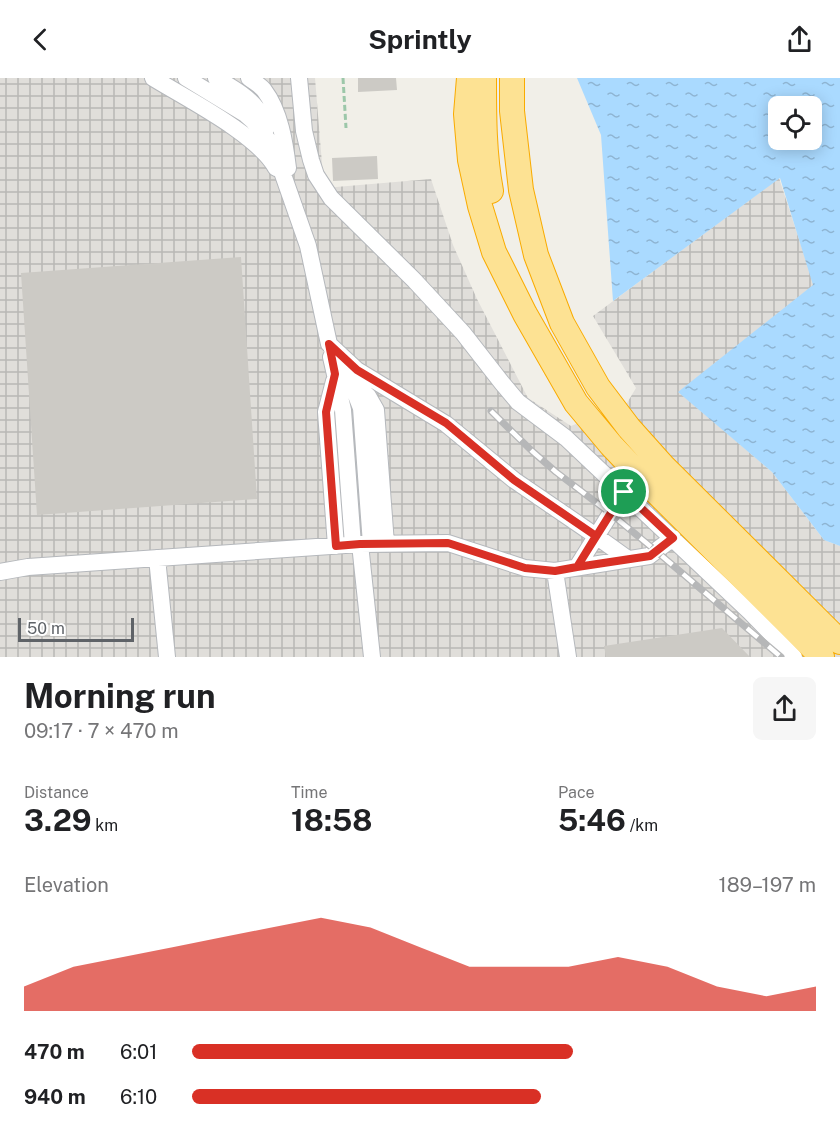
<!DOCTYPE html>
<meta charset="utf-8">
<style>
body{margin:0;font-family:"Public Sans",sans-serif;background:#f6f6f6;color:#202124;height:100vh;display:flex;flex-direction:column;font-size:22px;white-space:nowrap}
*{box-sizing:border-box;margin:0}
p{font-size:20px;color:#757577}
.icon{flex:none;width:33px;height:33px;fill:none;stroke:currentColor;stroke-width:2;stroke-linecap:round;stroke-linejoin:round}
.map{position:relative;height:579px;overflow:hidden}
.panel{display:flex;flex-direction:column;background:#fff;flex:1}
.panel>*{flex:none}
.controls{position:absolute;left:768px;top:18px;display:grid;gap:12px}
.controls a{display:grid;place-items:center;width:54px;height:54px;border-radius:9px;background:#fff;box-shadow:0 3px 15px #0003;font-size:30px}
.scale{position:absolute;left:18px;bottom:15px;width:116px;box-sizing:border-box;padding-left:6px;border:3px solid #5f6368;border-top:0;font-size:16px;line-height:21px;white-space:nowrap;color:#5f6368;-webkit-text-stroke:4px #fff;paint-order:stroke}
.pin{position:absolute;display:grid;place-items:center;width:51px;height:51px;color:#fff;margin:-26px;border:3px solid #fff;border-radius:50%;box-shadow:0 2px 6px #0007}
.round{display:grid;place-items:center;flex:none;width:63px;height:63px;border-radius:9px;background:#f6f6f6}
.headline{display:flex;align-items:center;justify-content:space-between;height:102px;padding:0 24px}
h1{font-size:33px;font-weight:700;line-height:45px}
.figures{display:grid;grid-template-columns:repeat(3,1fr);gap:9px;height:102px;padding:6px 24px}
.figures div{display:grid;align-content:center}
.figures b{font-size:30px;font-weight:700}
.figures small{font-size:16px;font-weight:400}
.figures p{font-size:16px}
.chart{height:168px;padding:12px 24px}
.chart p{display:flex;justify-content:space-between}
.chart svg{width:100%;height:108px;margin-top:6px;fill:#d93025;opacity:.7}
ul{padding:0 24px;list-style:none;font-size:20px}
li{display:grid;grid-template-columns:96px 72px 1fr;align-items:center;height:45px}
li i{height:15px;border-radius:8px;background:#d93025}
header{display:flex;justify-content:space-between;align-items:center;height:78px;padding:0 24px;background:#fff;font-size:27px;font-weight:700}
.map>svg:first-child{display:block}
.industrial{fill:url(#industrial-grid)}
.water{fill:url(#water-ripples);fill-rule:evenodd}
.building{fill:#cccac5}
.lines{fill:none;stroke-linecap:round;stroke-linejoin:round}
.minor-casing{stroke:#b5b8bc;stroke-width:18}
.highway-casing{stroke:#f9ab00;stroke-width:26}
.path{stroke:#9cc7a9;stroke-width:3;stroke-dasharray:6 3;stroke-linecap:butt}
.minor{stroke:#fff;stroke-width:16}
.highway{stroke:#fde293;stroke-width:24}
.rail-casing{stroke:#b6b7b8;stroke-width:7}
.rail{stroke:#fff;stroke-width:4.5;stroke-dasharray:14;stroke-linecap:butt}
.route-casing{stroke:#fff;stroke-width:12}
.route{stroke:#d93025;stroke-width:8}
</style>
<header><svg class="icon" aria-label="back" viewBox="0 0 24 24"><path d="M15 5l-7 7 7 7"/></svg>Sprintly<svg class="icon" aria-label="share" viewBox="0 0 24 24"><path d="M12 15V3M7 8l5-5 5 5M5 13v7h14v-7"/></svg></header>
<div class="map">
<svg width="840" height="579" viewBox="0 0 840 579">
<defs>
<pattern id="industrial-grid" width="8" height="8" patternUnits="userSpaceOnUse" patternTransform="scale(1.5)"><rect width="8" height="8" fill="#e0deda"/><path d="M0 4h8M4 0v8" fill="none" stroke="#b9b8b5"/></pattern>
<pattern id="water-ripples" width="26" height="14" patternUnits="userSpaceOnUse" patternTransform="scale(1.5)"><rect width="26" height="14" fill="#aadaff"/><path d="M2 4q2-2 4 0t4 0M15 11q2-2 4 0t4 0" fill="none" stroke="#8eb4d2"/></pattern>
</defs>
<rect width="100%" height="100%" fill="#f1efe8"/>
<path class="industrial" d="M 0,0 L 315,0 L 324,110 L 431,101 L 453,167 L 477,221 L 528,320 L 571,348 L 627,325 L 636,310 L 593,238 L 779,100 L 814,207 L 679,314 L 772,394 L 824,462 L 840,468 L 840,579 L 0,579 Z"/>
<path class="water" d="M 577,0 L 840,0 L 840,468 L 824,462 L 772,394 L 678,314 L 813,207 L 780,100 L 613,223 L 601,57 ZM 778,28 L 812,28 L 812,62 L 778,62 Z"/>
<path class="building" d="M 358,0 L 396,0 L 397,12 L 358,14 Z
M 377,78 L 378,101 L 333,103 L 332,80 Z
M 241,179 L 257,421 L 37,437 L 21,195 Z
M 722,550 L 750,579 L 606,579 L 604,568 Z"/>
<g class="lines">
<defs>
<path id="minor" d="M 153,0 C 187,21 257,56 276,90
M 186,0 L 245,36 L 253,43 L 273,68 L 308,168 L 329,266 L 357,292 L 446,346 L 514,402 L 596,458 L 628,481
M 216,0 C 231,9 248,18 258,32 C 262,38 264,45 266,51
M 249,0 C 254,4 260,7 264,12 C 280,33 285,65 288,90
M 299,0 L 304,53 L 311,82 L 316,97 L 331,120 L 414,202 L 463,255 L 502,305 L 518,324 L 566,360 L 750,534 L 794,579
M 331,279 L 343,332 L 353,467
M 340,285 L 350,301 L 368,318 L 376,332 L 386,466
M 334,303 L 326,334 L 336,468
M 352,307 L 361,330 L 371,466
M 360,466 L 372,579
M 157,480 L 167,579
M 577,489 L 624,414
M 555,493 L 568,579
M 0,494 L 28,489 L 360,466 L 448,465 L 525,490 L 555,493 L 649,478 L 673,460"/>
<path id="highway" d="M 469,0 L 466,36 L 470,82 L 480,128 L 494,174 L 525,236 L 576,325 L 611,367 L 647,405 L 822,579
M 484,0 C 484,38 484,76 491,113
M 512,0 L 512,33 L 521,112 L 536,177 L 562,245 L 598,309 L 629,350 L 663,388 L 840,564"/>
</defs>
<use href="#minor" class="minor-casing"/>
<use href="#highway" class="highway-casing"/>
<path class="path" d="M 343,0 L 346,50"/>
<use href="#minor" class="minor"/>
<use href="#highway" class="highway"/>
<defs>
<path id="rail" d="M 491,333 L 532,373 L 556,394 L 610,435 L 656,473 L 781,579"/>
</defs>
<use href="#rail" class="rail-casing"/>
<use href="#rail" class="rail"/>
</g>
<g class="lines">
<defs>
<path id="route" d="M 624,414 L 577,489 L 555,493 L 525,490 L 448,465 L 360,466 L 336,468 L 326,334 L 335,296 L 329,266 L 357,292 L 446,345 L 514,402 L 596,458 L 577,489 L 650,478 L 673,460 L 624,414"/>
</defs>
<use href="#route" class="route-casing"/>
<use href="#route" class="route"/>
</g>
</svg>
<div class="controls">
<a><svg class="icon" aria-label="locate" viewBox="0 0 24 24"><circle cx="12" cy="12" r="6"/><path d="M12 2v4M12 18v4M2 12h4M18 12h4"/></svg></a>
</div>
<div class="scale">50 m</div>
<div class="pin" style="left:624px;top:414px;background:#1e9e55"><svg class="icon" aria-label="arrive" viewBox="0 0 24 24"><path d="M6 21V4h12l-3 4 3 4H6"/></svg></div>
</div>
<section class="panel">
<div class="headline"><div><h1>Morning run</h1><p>09:17 · 7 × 470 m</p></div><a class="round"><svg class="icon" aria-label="share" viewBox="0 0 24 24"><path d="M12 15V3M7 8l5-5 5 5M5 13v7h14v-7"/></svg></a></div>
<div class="figures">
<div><p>Distance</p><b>3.29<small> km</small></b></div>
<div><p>Time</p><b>18:58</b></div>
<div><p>Pace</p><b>5:46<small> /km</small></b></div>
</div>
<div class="chart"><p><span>Elevation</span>189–197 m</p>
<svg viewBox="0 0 160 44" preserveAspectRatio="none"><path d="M0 44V34L10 26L20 22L30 18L40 14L50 10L60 6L70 10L80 18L90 26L100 26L110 26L120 22L130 26L140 34L150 38L160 34V44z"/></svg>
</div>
<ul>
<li><b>470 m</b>6:01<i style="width:61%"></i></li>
<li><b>940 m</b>6:10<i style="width:56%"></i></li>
</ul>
</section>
